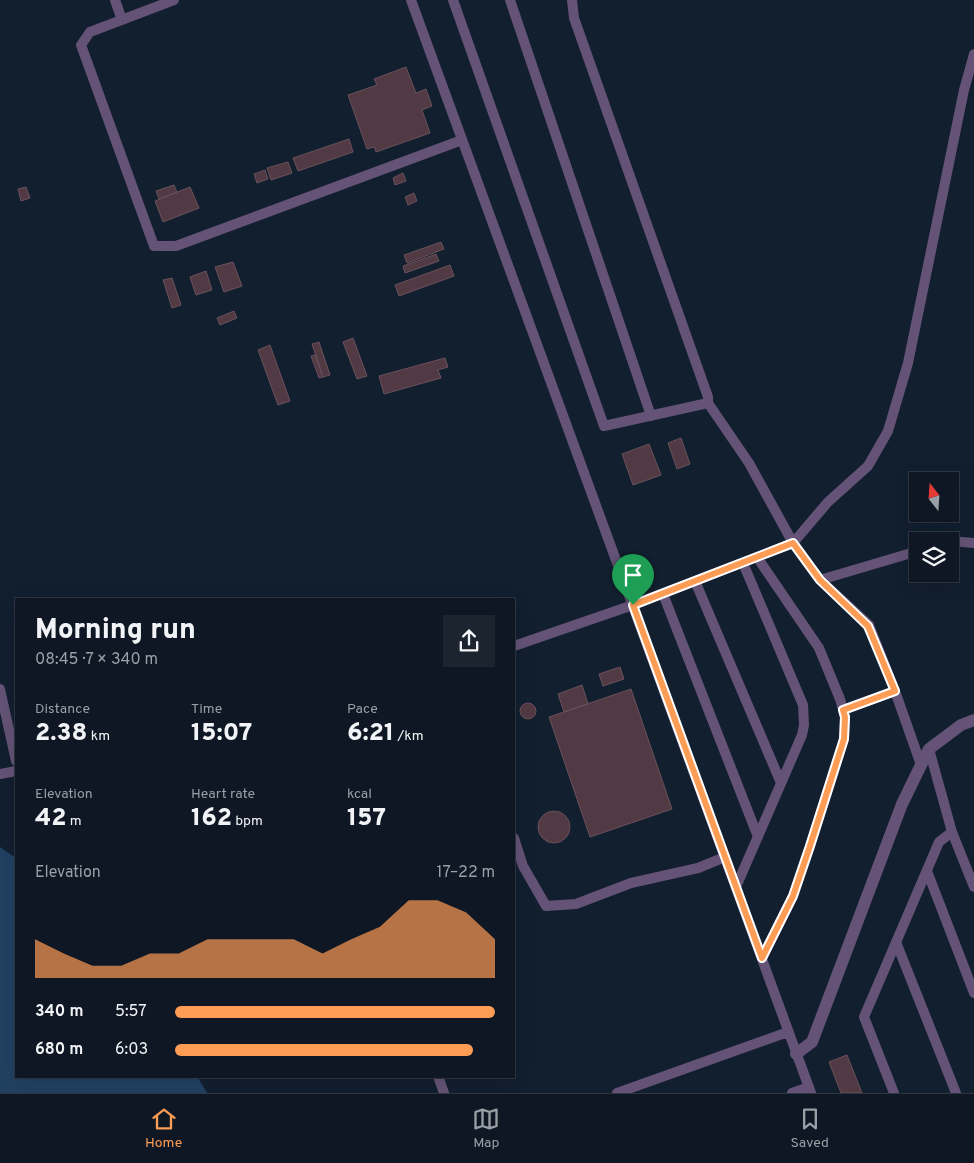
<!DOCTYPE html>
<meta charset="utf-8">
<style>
body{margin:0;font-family:Overpass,sans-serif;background:#1c2430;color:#f1f3f6;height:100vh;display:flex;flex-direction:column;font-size:19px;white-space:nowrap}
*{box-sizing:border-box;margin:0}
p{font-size:16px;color:#9b9fa6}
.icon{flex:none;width:28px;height:28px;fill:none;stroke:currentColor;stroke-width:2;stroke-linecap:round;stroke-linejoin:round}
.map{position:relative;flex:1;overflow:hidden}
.drawer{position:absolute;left:15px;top:598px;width:500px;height:480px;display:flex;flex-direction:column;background:#0e1723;border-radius:0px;box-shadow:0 5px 20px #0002,0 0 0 1px #2e3641}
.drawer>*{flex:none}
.needle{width:32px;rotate:343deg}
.tools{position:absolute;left:909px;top:472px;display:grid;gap:10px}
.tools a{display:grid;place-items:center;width:50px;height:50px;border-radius:0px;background:#0e1723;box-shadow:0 5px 20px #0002,0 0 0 1px #2e3641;font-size:25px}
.pin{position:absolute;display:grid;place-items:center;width:42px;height:42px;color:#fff;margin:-51px -21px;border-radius:50% 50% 50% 0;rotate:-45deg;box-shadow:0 0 5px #0007}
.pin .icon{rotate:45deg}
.round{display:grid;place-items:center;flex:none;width:52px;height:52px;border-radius:0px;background:#1c2430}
.headline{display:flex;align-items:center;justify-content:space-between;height:85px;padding:0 20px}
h1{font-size:28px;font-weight:800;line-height:38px}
.stats{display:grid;grid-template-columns:repeat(3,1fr);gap:8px;height:85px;padding:5px 20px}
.stats div{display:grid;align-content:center}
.stats b{font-size:25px;font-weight:800}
.stats small{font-size:14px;font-weight:400}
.stats p{font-size:14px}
.chart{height:140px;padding:10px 20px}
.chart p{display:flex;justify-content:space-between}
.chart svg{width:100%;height:90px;margin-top:5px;fill:#fd9c55;opacity:.7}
ul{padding:0 20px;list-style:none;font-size:16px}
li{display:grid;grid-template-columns:80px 60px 1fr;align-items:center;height:38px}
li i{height:12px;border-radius:6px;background:#fd9c55}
.tabs{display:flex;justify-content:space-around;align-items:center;height:70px;border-top:1px solid #2e3641;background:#0e1723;font-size:14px;color:#9b9fa6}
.tabs a{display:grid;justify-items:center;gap:2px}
.tabs .current{color:#fd9c55}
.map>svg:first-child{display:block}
.water{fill:#214162}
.building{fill:#513a43;stroke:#6a515b}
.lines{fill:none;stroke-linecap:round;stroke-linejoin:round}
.lane{stroke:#645376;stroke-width:10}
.street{stroke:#645376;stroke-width:12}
.route-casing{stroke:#fff;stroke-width:10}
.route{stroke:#fd9c55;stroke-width:6}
</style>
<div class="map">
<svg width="974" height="1093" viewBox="0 0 974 1093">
<rect width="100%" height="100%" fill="#121f2f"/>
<path class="water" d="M 0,847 L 16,858 L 16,1076 L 197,1076 L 207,1093 L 0,1093 Z"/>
<path class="building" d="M 406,67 L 416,93 L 426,89 L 432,106 L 422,110 L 430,133 L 376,152 L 374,147 L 367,149 L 348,95 L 377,85 L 374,79 Z
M 349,139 L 353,152 L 298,171 L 293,158 Z
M 288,162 L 292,173 L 271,180 L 267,168 Z
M 265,170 L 268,179 L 257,183 L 254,174 Z
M 403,173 L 406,181 L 395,185 L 393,178 Z
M 174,185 L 177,192 L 159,199 L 156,191 Z
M 26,187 L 30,198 L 21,201 L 18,189 Z
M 190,187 L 199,208 L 163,222 L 155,201 Z
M 414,193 L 417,201 L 408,205 L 405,197 Z
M 441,242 L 444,249 L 407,263 L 404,255 Z
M 436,254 L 439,261 L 405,273 L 403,266 Z
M 233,262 L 242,286 L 224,292 L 215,267 Z
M 450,265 L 454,276 L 399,296 L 395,285 Z
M 206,271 L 212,290 L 196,295 L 190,277 Z
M 172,278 L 181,305 L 172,308 L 163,280 Z
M 234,311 L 237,318 L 220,325 L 217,318 Z
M 353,338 L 367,376 L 357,379 L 343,342 Z
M 319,342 L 330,375 L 323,377 L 312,344 Z
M 270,345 L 290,401 L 278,405 L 258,350 Z
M 315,355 L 323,377 L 319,378 L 311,356 Z
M 445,358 L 448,367 L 438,370 L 441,378 L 384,394 L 379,376 Z
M 681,438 L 690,464 L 677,469 L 668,443 Z
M 649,444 L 661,475 L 633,485 L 622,454 Z
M 620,667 L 624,679 L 603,686 L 599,674 Z
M 582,685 L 588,704 L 564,712 L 558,694 Z
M 631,689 L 672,809 L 590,837 L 549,717 Z
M520 711a8 8 0 1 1 16 0a8 8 0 1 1-16 0Z
M538 827a16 16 0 1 1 32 0a16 16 0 1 1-32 0Z
M 847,1055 L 862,1093 L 841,1093 L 829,1062 Z"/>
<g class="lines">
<path class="lane" d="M 115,0 L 122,20
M 174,0 L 90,32 L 81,45 L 154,246 L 176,246 L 462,140
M 411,0 L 811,1093
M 453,0 L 604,426 L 708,403 L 749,463 L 793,543 L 828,502 L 868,466 L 888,431 L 908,363 L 964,90 L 974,54
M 510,0 L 651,416
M 572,0 L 574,18 L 708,397 L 708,403
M 950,541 L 974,543
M 757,557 L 819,648 L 840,699 L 845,717 L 844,739 L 810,846 L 793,896 L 762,958
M 820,580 L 869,625 L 895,691
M 695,581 L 781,783
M 663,594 L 758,837
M 514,646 L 633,605 L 793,543 L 820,580 L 918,551
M 0,689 L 16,761
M 843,710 L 895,691 L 921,765
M 929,749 L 952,832
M 0,774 L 16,771
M 514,838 L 523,866 L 546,906 L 576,904 L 631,883 L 698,868 L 725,857
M 927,871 L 974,993
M 736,887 L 802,735 L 804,725 L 803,705 L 743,563
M 896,942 L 956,1093
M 438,1076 L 444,1093
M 617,1093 L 788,1032
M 792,1093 L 809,1087
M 894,1093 L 864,1017 L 939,842 L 952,832 L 974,887"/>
<path class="street" d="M 796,1054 L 812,1042 L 902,804 L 921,765 L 929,749 L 961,725 L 974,720"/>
</g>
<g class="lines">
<defs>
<path id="route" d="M 793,543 L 820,580 L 868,626 L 895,691 L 843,710 L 845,717 L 844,739 L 810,846 L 793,896 L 762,958 L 633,605 Z"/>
</defs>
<use href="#route" class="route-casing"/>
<use href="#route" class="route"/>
</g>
</svg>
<div class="tools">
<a><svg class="needle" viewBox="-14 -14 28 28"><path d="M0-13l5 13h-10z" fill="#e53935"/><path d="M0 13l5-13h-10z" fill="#9b9fa6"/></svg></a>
<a><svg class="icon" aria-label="layers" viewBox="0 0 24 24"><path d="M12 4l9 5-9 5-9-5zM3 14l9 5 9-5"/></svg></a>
</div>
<div class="pin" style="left:633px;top:605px;background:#1e9e55"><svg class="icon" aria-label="arrive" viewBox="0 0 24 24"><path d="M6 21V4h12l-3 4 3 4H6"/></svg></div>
<section class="drawer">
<div class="headline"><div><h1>Morning run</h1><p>08:45 · 7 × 340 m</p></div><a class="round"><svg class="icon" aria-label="share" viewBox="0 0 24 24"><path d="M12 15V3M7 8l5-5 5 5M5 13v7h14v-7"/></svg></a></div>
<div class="stats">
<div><p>Distance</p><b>2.38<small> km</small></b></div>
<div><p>Time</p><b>15:07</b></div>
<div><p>Pace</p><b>6:21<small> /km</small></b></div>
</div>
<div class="stats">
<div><p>Elevation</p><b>42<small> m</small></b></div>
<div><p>Heart rate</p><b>162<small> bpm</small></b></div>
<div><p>kcal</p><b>157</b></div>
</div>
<div class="chart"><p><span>Elevation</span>17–22 m</p>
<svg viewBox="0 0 160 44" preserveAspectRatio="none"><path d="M0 44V25L10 32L20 38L30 38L40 32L50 32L60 25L70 25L80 25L90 25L100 32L110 25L120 19L130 6L140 6L150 12L160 25V44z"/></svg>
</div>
<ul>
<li><b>340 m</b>5:57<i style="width:100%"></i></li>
<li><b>680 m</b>6:03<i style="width:93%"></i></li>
</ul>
</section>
</div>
<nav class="tabs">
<a class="current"><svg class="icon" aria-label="home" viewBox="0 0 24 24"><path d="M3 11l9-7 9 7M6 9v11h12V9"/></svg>Home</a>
<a><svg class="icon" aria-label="map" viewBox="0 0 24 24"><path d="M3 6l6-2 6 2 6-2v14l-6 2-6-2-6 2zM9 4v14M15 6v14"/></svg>Map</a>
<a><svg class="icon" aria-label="saved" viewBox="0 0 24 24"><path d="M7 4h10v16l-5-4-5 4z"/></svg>Saved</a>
</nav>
